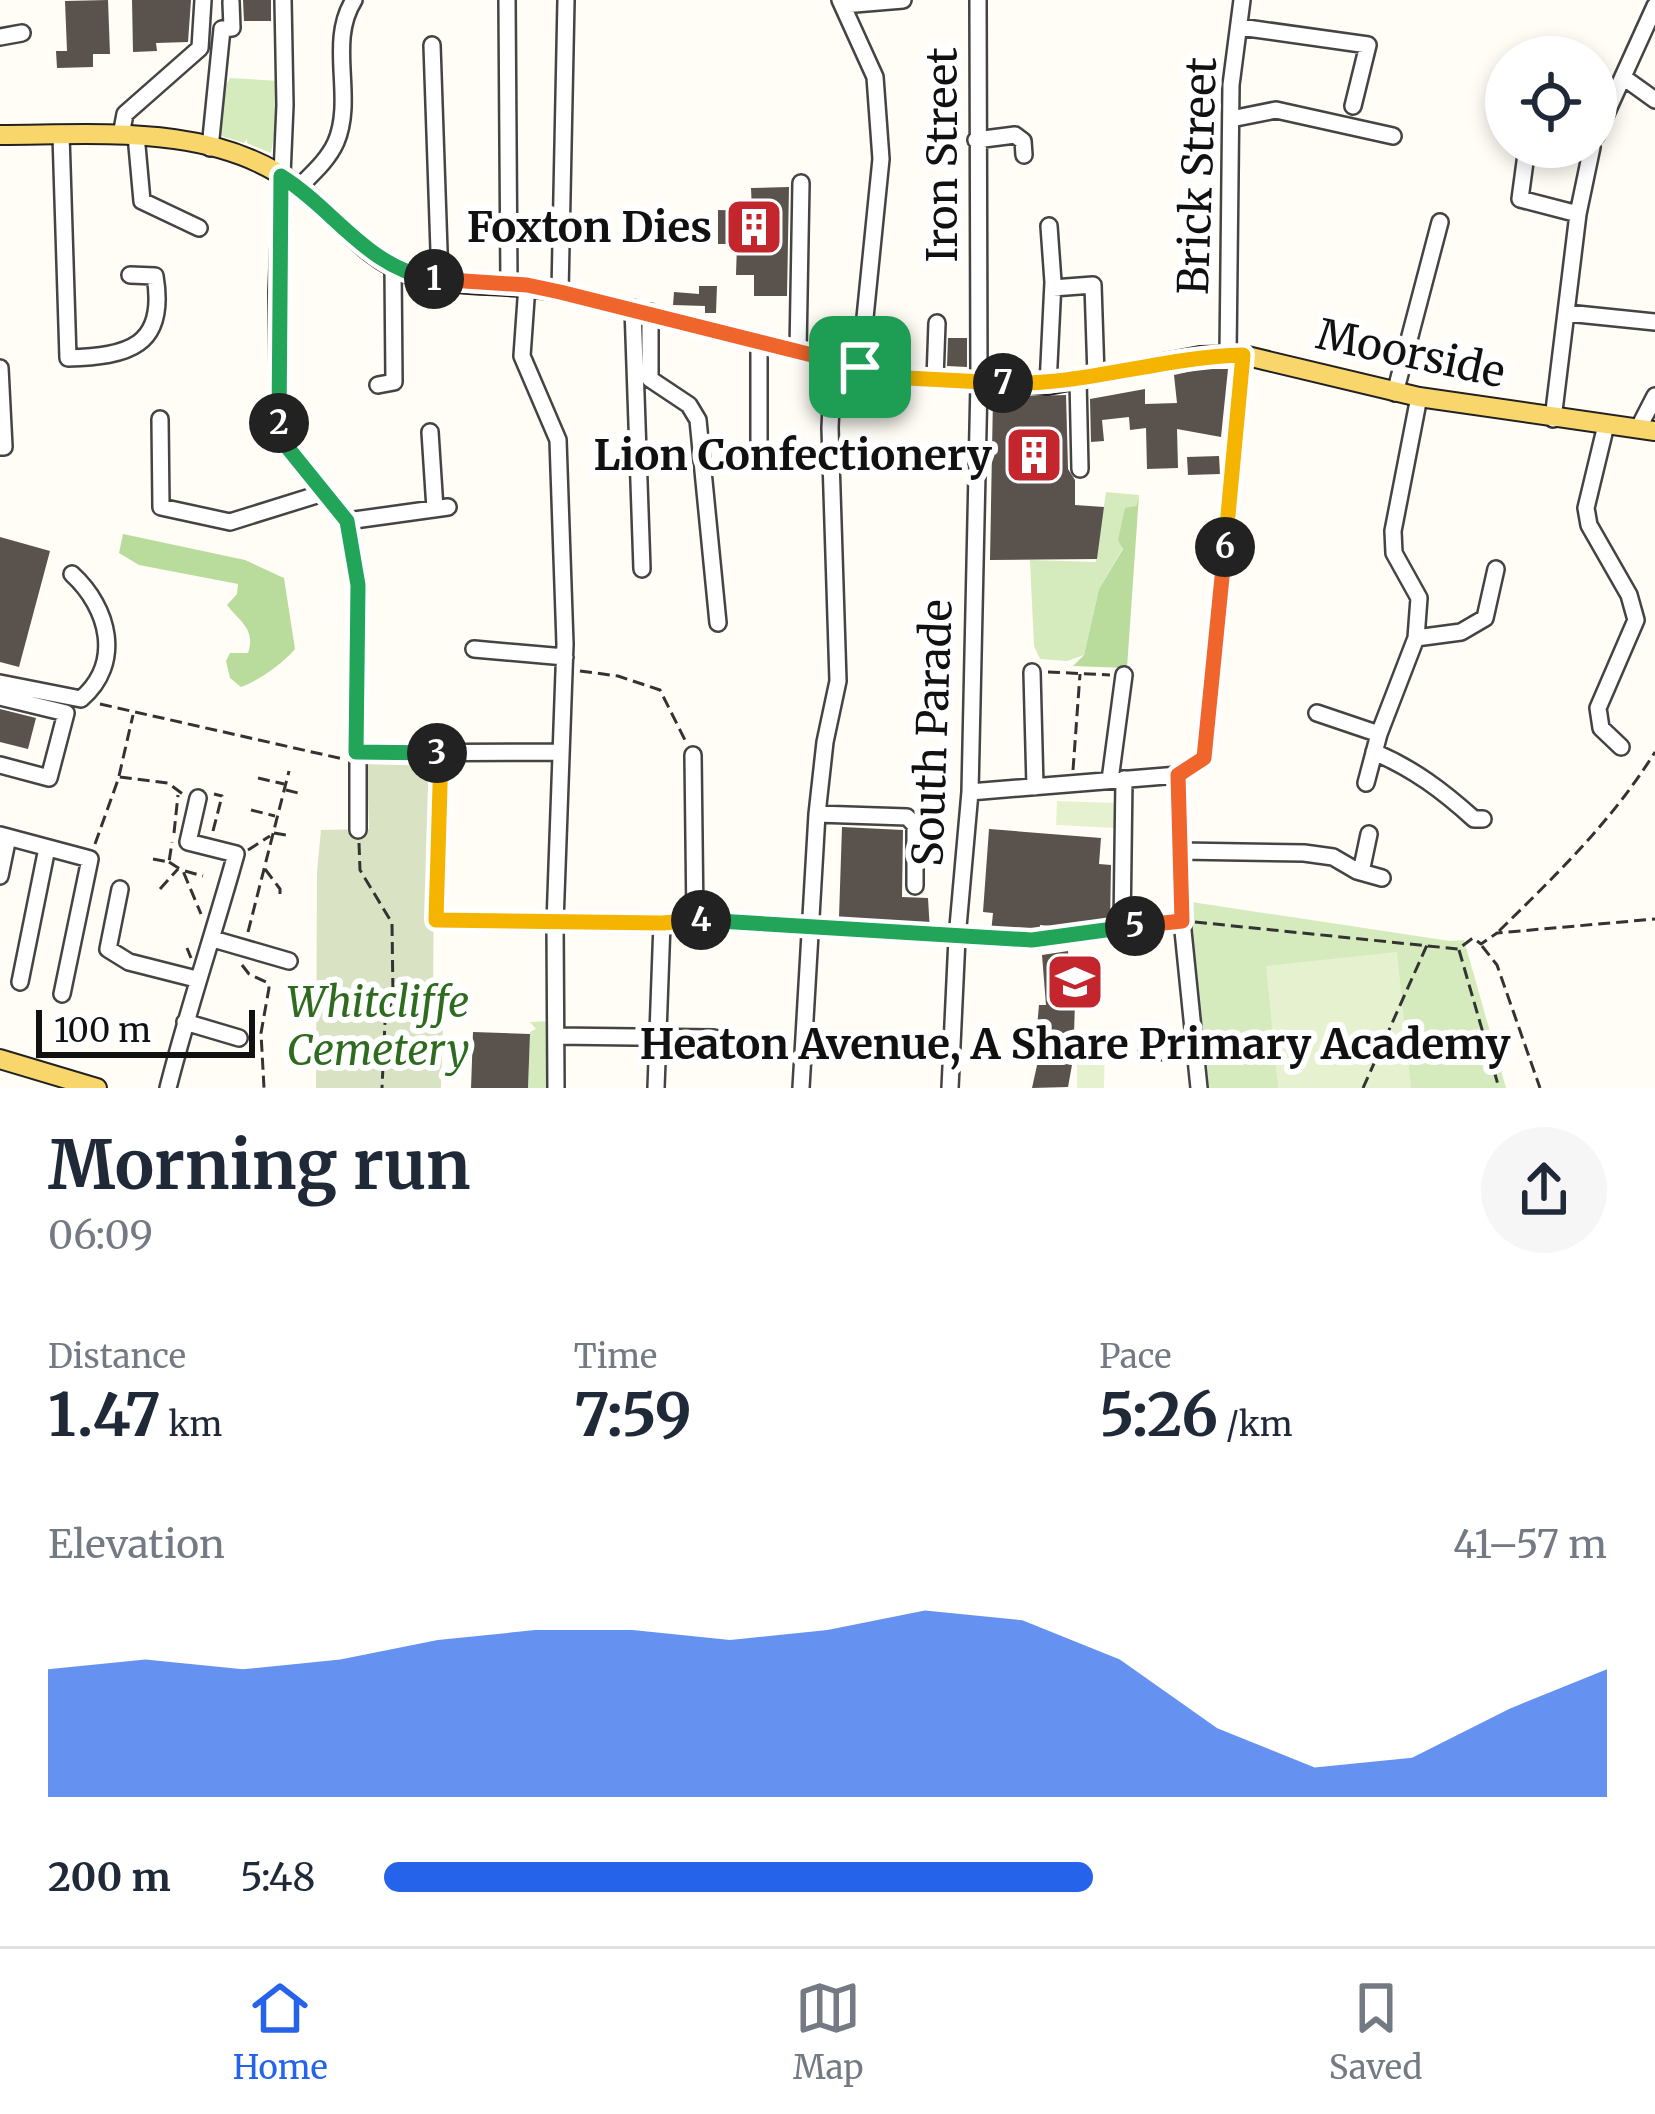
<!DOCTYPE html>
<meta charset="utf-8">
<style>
body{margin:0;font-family:Merriweather,serif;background:#f6f6f7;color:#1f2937;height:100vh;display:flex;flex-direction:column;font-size:45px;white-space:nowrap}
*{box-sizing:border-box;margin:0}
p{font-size:39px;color:#747a83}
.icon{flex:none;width:66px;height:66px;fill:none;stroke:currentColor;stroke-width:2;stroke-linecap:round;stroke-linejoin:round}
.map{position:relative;height:1088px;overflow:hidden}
.sheet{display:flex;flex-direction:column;background:#fff;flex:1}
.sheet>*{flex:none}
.buttons{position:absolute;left:1485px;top:36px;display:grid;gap:24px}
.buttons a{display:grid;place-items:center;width:132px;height:132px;border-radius:50%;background:#fff;box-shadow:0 6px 18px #0003;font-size:60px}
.scale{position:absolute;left:36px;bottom:30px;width:219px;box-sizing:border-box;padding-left:12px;border:6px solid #111;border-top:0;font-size:33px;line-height:42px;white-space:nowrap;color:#111;-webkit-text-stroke:9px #fff;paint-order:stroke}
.pin{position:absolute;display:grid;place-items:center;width:102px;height:102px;color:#fff;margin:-51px;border-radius:24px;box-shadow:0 6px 18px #0006}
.km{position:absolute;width:60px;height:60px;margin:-30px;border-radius:50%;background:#222;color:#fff;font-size:33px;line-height:60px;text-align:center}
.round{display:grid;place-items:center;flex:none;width:126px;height:126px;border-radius:63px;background:#f6f6f7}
.overview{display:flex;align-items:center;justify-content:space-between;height:204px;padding:0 48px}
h1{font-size:66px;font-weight:700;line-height:90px}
.metrics{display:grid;grid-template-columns:repeat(3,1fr);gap:18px;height:204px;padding:12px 48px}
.metrics div{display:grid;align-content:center}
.metrics b{font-size:60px;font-weight:700}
.metrics small{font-size:33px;font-weight:400}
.metrics p{font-size:33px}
.chart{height:336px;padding:24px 48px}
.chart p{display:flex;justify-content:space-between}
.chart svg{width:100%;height:216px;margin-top:12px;fill:#2563eb;opacity:.7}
ul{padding:0 48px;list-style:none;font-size:39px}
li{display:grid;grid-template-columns:192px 144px 1fr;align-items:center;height:90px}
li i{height:30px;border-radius:15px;background:#2563eb}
.menu{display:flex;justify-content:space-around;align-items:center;height:168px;border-top:3px solid #e0e1e3;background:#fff;font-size:33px;color:#747a83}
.menu a{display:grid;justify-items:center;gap:6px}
.menu .current{color:#2563eb}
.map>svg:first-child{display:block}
.green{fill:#d5ebbd}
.forest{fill:#b9dc9c}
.cemetery{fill:#d9e3c4}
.pitch{fill:#e6f2cf}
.building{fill:#5a524d}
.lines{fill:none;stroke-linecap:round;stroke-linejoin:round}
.minor-casing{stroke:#444;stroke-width:20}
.major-casing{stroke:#222;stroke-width:22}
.path{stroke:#333;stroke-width:3;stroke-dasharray:12 6;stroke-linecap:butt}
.minor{stroke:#fff;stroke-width:15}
.major{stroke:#f9d66b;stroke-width:18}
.split-1-casing{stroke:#fff;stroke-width:24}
.split-2-casing{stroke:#fff;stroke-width:24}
.split-3-casing{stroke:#fff;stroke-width:24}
.split-4-casing{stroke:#fff;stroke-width:24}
.split-5-casing{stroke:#fff;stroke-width:24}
.split-6-casing{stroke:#fff;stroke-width:24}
.split-7-casing{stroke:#fff;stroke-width:24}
.split-8-casing{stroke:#fff;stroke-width:24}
.split-1{stroke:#f0652b;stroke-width:15}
.split-2{stroke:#22a559;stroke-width:15}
.split-3{stroke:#22a559;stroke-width:15}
.split-4{stroke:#f5b400;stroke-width:15}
.split-5{stroke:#22a559;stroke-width:15}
.split-6{stroke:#f0652b;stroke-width:15}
.split-7{stroke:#f5b400;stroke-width:15}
.split-8{stroke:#f5b400;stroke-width:15}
.labels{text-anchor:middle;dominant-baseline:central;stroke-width:12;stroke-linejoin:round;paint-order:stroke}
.street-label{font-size:42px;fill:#111;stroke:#fff}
.poi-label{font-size:42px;font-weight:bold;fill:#111;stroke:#fff;text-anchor:end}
.park-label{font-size:42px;font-style:italic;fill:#2f6b1f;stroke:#fff}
</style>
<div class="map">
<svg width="1655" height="1088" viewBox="0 0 1655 1088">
<rect width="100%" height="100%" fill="#fffdf5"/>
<path class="green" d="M 230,78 L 279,81 L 279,106 L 271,153 L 247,143 L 247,139 L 244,143 L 218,135 L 224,89 Z
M 1106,492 L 1139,495 L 1123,548 L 1099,589 L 1084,655 L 1067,661 L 1040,659 L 1034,646 L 1030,560 L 1096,562 Z
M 1185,901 L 1450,941 L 1464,940 L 1506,1088 L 1207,1088 Z
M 553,1021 L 552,1088 L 528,1088 L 530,1032 L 536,1029 L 530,1022 Z"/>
<path class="forest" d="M 1139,495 L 1127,668 L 1073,666 L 1084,655 L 1099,589 L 1123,549 L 1118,540 L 1125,508 L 1136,506 Z
M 123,534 L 245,560 L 284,578 L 295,649 C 282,664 260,680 241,687 L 230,678 L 226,661 L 230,653 L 248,653 C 256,629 240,622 227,605 L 237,594 L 238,584 L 139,565 L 119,553 Z"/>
<path class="cemetery" d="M 367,764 L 435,766 L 433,997 L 444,998 L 441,1088 L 316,1088 L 317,872 L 321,830 L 369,829 Z"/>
<path class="pitch" d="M 1057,801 L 1117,803 L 1116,828 L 1056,825 Z
M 1397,952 L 1411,1088 L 1278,1088 L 1266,966 Z
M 1077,1039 L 1105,1039 L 1104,1088 L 1077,1088 Z"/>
<path class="building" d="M 108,0 L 110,54 L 93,54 L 93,67 L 57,68 L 56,51 L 67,51 L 65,1 Z
M 132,0 L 191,0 L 188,42 L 156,43 L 157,51 L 133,52 Z
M 243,0 L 271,0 L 271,21 L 244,21 Z
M 789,187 L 787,296 L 754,296 L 754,275 L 736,275 L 737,244 L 718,244 L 718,210 L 752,211 L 751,188 Z
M 699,286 L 717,286 L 716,313 L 705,313 L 705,306 L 673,305 L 674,292 L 699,294 Z
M 948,338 L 967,338 L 967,367 L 947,366 Z
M 1201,369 L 1228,369 L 1221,437 L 1177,429 L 1178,468 L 1147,469 L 1146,428 L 1130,430 L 1129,417 L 1102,420 L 1104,441 L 1091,442 L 1090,399 L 1145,389 L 1145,404 L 1177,403 L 1174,375 Z
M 1066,395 L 1068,469 L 1075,480 L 1075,505 L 1104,507 L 1097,559 L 990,560 L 993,397 Z
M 1219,456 L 1220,474 L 1188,475 L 1187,457 Z
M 0,537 L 50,551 L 19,667 L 0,662 Z
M 0,709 L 36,718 L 28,749 L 0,742 Z
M 842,827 L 903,830 L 902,897 L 928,898 L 930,932 L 889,930 L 890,923 L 839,917 Z
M 989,829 L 1101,838 L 1099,864 L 1111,865 L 1110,924 L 1097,923 L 1097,930 L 1040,925 L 1039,937 L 991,933 L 993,913 L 983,912 Z
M 1068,951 L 1069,961 L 1074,960 L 1075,1001 L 1074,1034 L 1066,1061 L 1072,1065 L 1068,1087 L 1032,1088 L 1045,1029 L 1037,1027 L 1039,1005 L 1046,1005 L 1042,955 Z
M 473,1032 L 530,1034 L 528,1088 L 471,1088 Z"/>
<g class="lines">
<defs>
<path id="minor" d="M 283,0 L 285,105 L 277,292 L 279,437 L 347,521 L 358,585 L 358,830
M 507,0 L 509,284
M 840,0 L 875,77 L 881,159 L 860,367
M 843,5 L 903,0
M 1240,27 L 1368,45 L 1353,106
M 0,37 L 22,33
M 432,45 L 440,280
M 1623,77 L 1655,100
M 1231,119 L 1276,110 L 1393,136
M 61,135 L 68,358 C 128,356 167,347 155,276 L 130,275
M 121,135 L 125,114 L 200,48 L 203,0
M 136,135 L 142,201 L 199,228
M 1596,136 L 1655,6
M 976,140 L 1015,135 L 1023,141 L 1024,155
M 1527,147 L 1520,199 L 1578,214
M 210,148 L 222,29 L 232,28 L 231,2
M 299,187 C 313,173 328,160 336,142 C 355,97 327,42 354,0
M 527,285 L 522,356 L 558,440 L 565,644 L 555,923 L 556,1088
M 1053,288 L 1093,285 L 1096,376
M 560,292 L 566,0
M 633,308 L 642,569
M 650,312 L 650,379 L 689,405 L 698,420 L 718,623
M 1567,313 L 1655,322
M 759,341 L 759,440
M 798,351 L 801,183
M 1228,355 L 1231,85 L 1242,0
M 0,368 L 4,447 L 0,447
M 935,379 L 937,323
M 1078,379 L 1080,469
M 378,385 L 394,382 L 393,267
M 1048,385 L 1053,282 L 1049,226
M 1395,393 L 1440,222
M 160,419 L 161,507 L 230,522 L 323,493
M 1553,419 L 1578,214 L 1592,147
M 1606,425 L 1586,508 L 1589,525 L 1629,595 L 1636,620 L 1598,708 L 1601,728 L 1621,747
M 1638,429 L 1655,396
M 430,432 L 435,509
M 347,521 L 448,507
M 1416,638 L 1461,632 L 1485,618 L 1496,569
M 474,649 L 565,657
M 1032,672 L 1035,787
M 0,683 L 81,699 C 123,663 109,608 72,574
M 0,697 L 66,713 L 49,778 L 0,765
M 1317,713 L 1379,734
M 1374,752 C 1414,769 1443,791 1474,819 L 1483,819
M 356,753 L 560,752
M 693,755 L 695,920
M 1178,775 L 1182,921 L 1199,1088
M 1110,780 L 1124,675
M 1366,783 L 1379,734 L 1416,638 L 1419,598 L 1394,553 L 1393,531 L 1419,397
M 970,792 L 1178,775 L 1205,758 L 1243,355
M 817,814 L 907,817 L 915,825 L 915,886
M 0,835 L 90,859 L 62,994
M 1180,851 L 1304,853 L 1333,857 L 1357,871 L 1382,878
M 1361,872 L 1369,834
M 0,876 L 8,837
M 120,889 L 108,949 L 129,962 L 196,979
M 436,920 L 662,923 L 695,920 L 871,931
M 1122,927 L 1124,779
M 213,939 L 289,961
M 20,982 L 47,848
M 185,1022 L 239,1038
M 556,1036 L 714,1038
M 1147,1053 L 1194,1048
M 168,1088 C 188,1009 214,933 236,854 L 188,842 L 198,798
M 656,1088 L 662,923
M 801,1088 L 817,814 L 825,742 L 838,681 L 830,428 L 833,359
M 950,1088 L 957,938 L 970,792 L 979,382 L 978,0"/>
<path id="major" d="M 0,135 C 97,135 214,123 296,185 C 335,214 365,261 413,275 C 457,289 513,282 560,292 L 907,378 L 1048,385 L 1200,356 L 1243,355 L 1419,397 L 1655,431
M 0,1059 L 97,1088"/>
</defs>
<use href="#minor" class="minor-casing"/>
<use href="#major" class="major-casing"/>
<path class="path" d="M 580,671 L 618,676 L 660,690 L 686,742
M 1048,672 L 1110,675
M 100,704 L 343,759
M 1073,770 L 1080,674
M 119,776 L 133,715
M 258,778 L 284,784
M 286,790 L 298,793
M 251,810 L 275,816
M 213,831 L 222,796 L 214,794
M 174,833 L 178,795
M 274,833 L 286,835
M 359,843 L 360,870 L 392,923 L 393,996 L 385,1022 L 382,1088
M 95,844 L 119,777 L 168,783 L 184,795
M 248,850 L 270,836
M 153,859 L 169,862 L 172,842
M 169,862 L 183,871 L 201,914
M 265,869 L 280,889 L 280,895
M 185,871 L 203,876
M 160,889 L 178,869
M 437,906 L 441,765
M 1195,922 L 1458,949 L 1473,938 L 1481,944 L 1497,933 L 1655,919
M 1136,926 L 1168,922
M 1499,931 C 1557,874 1612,821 1655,752
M 248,932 L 289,771
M 885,932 L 941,937
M 975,938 L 1032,940 L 1108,929
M 1482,946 L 1497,965 L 1540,1088
M 187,948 L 191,958
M 1459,950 L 1499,1088
M 242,965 L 249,974 L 268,983 L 269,988 L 261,1033 L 264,1088
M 1363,1088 L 1427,945"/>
<use href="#minor" class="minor"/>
<use href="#major" class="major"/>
</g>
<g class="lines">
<defs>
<path id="split-1" d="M 434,279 L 527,285 L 560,292 L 860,367"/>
<path id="split-2" d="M 279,423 L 281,176 C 334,209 368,269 434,279"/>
<path id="split-3" d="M 279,423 L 279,437 L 347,521 L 358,585 L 356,752 L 437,753"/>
<path id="split-4" d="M 437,753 L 441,753 L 436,920 L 662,923 L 701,920"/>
<path id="split-5" d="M 701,920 L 1032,940 L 1135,926"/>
<path id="split-6" d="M 1135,926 L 1182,921 L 1178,775 L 1204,758 L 1225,547"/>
<path id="split-7" d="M 1003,383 C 1084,386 1161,357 1243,355 L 1225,547"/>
<path id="split-8" d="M 860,367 L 907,378 L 1003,383"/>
</defs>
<use href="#split-1" class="split-1-casing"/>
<use href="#split-2" class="split-2-casing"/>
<use href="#split-3" class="split-3-casing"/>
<use href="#split-4" class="split-4-casing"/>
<use href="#split-5" class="split-5-casing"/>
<use href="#split-6" class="split-6-casing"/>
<use href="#split-7" class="split-7-casing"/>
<use href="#split-8" class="split-8-casing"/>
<use href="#split-1" class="split-1"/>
<use href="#split-2" class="split-2"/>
<use href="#split-3" class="split-3"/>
<use href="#split-4" class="split-4"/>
<use href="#split-5" class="split-5"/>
<use href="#split-6" class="split-6"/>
<use href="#split-7" class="split-7"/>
<use href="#split-8" class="split-8"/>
</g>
<defs>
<symbol id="building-square" viewBox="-11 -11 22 22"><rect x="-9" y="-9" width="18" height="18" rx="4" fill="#c4262e" stroke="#fff"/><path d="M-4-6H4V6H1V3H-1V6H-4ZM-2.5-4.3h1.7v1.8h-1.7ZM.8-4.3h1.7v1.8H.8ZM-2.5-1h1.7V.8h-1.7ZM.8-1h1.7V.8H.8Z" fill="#fff"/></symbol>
<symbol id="school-square" viewBox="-11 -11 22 22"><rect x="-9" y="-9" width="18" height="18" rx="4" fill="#c4262e" stroke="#fff"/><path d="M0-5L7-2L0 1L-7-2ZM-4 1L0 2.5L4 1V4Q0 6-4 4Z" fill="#fff"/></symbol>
</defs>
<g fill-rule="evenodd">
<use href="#building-square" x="721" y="194" width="66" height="66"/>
<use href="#building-square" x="1001" y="422" width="66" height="66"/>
<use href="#school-square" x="1042" y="949" width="66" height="66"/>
</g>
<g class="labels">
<g class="street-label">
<text transform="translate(942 155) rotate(-90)">Iron Street</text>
<text transform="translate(1197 176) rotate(-88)">Brick Street</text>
<text transform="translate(1411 353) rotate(12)">Moorside</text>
<text transform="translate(932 733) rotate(-88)">South Parade</text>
</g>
<g class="poi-label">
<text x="712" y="227">Foxton Dies</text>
<text x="992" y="455">Lion Confectionery</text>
<text x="1075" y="1044" text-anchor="middle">Heaton Avenue, A Share Primary Academy</text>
</g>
<g class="park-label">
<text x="378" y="1002">Whitcliffe<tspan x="378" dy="48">Cemetery</tspan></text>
</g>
</g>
</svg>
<div class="buttons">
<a><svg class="icon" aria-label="locate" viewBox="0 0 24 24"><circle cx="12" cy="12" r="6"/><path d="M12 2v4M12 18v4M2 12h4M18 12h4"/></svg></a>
</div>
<div class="scale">100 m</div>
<div class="pin" style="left:860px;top:367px;background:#1e9e55"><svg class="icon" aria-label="arrive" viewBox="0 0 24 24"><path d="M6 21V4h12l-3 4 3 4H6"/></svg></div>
<b class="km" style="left:434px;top:279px">1</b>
<b class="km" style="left:279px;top:423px">2</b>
<b class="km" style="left:437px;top:753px">3</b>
<b class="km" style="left:701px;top:920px">4</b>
<b class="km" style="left:1135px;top:926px">5</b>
<b class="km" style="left:1225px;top:547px">6</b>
<b class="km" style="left:1003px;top:383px">7</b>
</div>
<section class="sheet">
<div class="overview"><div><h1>Morning run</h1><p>06:09</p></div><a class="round"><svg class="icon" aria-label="share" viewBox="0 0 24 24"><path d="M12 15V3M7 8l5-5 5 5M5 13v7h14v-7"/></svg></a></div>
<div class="metrics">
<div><p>Distance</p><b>1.47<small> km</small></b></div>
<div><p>Time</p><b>7:59</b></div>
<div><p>Pace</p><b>5:26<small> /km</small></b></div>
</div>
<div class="chart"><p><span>Elevation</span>41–57 m</p>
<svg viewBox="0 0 160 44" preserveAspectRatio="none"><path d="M0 44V18L10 16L20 18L30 16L40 12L50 10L60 10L70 12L80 10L90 6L100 8L110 16L120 30L130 38L140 36L150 26L160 18V44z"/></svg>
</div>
<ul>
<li><b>200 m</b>5:48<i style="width:58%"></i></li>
</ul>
</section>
<nav class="menu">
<a class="current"><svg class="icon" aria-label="home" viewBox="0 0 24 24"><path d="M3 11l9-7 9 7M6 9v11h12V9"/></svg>Home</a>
<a><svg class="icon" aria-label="map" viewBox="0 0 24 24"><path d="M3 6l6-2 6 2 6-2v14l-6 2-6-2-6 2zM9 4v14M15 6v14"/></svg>Map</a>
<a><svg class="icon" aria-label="saved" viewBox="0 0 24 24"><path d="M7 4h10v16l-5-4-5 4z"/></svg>Saved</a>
</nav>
